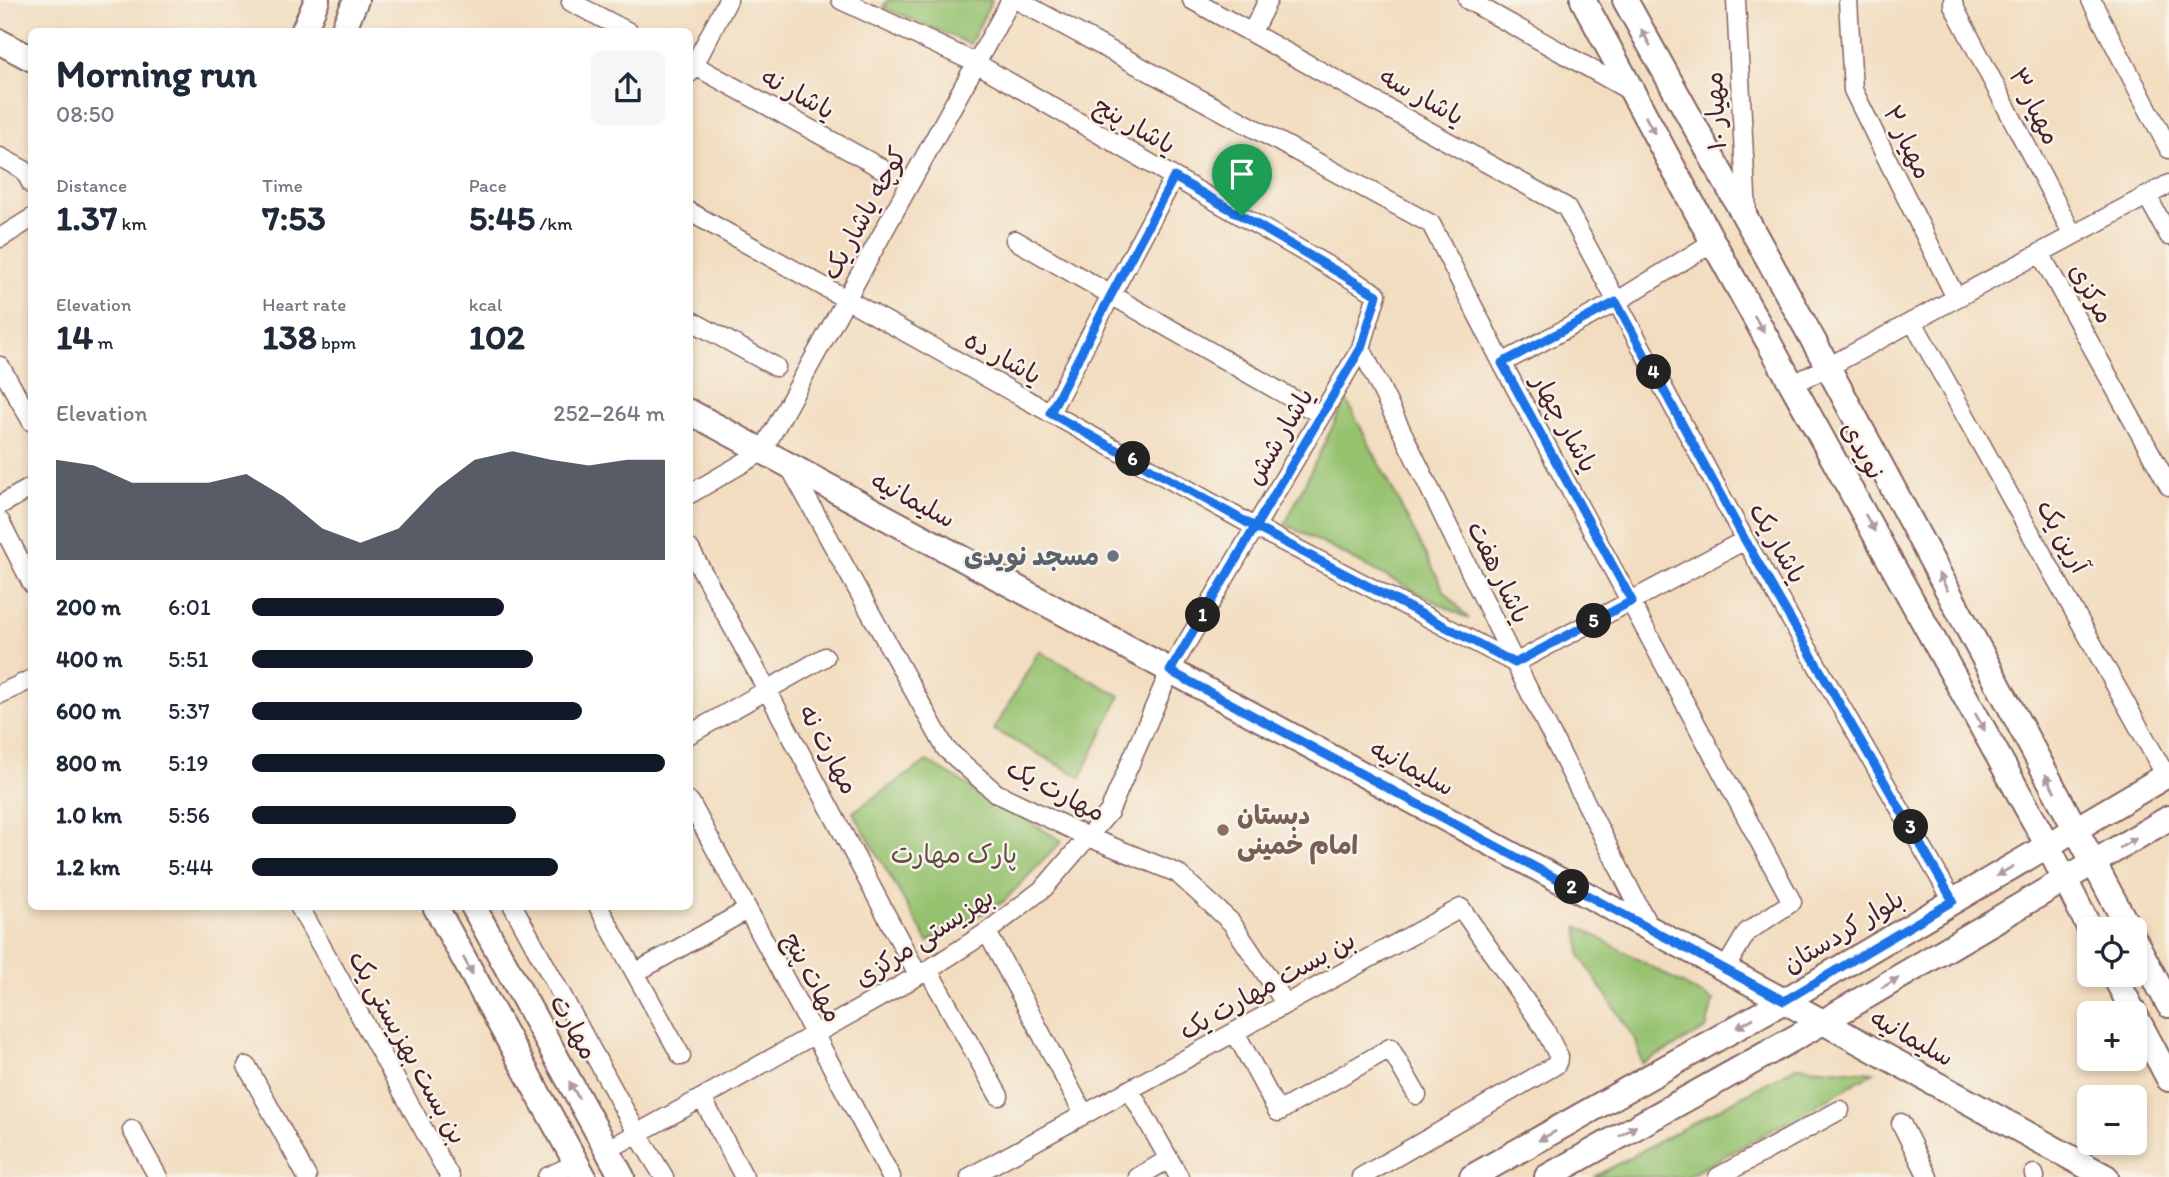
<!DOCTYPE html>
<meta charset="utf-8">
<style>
body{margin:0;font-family:Itim,"Playpen Sans Arabic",sans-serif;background:#f6f6f7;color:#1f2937;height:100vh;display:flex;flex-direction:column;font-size:26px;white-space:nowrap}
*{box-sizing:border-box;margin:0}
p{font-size:23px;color:#747a83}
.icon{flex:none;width:38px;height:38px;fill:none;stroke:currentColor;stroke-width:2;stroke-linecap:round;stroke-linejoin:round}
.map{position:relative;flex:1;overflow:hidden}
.side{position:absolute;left:28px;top:28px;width:665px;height:882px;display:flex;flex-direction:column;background:#fff;border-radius:10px;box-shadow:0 4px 10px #0003}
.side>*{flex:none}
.tools{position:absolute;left:2077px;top:917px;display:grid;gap:14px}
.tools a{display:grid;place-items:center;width:70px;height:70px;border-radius:10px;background:#fff;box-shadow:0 4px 10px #0003;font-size:35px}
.pin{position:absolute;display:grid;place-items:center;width:60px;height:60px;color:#fff;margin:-72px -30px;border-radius:50% 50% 50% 0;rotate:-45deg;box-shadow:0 0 7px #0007}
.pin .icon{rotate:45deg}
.km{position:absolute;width:35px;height:35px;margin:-18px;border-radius:50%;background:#222;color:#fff;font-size:19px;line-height:35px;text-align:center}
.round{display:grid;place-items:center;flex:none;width:74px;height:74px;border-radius:10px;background:#f6f6f7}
.head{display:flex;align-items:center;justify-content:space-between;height:119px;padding:0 28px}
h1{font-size:38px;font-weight:700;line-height:52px}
.figures{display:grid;grid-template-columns:repeat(3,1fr);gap:10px;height:119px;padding:7px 28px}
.figures div{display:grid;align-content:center}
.figures b{font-size:35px;font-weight:700}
.figures small{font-size:19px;font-weight:400}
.figures p{font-size:19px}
.chart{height:196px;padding:14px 28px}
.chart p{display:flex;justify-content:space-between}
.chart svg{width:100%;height:126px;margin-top:7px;fill:#111827;opacity:.7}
ul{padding:0 28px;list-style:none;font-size:23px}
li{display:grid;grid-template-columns:112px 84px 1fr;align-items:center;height:52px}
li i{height:18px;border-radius:9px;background:#111827}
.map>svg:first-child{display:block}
.green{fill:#96c26f;stroke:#70704d;stroke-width:2}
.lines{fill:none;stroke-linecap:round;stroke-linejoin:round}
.street-casing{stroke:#85625f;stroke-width:21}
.secondary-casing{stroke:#85625f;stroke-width:28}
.street{stroke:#fff;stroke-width:18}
.secondary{stroke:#fff;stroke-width:24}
.oneway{fill:#ae9aa0}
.route-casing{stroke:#fff;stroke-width:14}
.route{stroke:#1a73e8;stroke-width:9}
.worship-dot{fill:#6b7280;stroke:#f7f3e8;stroke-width:2.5}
.education-dot{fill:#8d6e63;stroke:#f7f3e8;stroke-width:2.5}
.labels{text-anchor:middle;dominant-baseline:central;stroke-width:5;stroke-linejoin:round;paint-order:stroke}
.street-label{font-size:26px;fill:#4a1f2b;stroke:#f7f3e8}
.worship-label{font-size:26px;font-weight:bold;fill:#5b616d;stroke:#f7f3e8;text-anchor:end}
.education-label{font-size:26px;font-weight:bold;fill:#785e54;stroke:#f7f3e8;text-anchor:start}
.park-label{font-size:26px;fill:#61503f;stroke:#f7f3e8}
</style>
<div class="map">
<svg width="2169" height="1177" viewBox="0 0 2169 1177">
<rect width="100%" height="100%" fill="#f7f3e8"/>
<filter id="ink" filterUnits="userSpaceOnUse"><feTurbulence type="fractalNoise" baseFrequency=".0143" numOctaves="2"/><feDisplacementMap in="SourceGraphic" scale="14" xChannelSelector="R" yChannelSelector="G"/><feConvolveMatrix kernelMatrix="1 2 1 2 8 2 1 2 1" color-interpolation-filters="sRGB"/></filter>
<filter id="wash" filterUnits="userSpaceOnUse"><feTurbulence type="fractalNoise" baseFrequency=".00686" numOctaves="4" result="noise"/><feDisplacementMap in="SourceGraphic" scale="28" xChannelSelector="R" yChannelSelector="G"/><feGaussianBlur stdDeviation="1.57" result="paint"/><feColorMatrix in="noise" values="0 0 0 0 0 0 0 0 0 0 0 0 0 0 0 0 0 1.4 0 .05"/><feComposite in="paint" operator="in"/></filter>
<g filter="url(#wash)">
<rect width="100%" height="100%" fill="#f2ddc0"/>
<path class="green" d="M 888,0 L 992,0 L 970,44 L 883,7 Z
M 1346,399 L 1445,592 L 1469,619 L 1285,524 Z
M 1039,651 L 1120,696 L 1081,777 L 994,730 Z
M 927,761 L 1062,841 L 1003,902 L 928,942 L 853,812 Z
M 1578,926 L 1713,1001 L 1706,1029 L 1642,1064 L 1636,1041 L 1581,957 Z
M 1797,1066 L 1874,1072 L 1805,1112 L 1686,1177 L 1594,1177 Z"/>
</g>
<g filter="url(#ink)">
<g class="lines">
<defs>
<path id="street" d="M 572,0 L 571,2 L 629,32
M 1017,0 L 1431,224 L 1502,363 L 1792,902 L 1747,932 L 1725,969
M 1192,0 L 1566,207 L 1745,540 L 1953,901
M 1468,0 L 1632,92
M 1736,0 L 1747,215
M 1848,0 L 1853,90 L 1956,298
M 1953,0 L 1953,5 L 2073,235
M 2091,0 L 2169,149
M 1252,32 L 1268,0
M 690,63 L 881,168
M 690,73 L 728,0
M 0,157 L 24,170 L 32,185
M 2169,184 L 2040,253 L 2169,486
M 2147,196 L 2169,236
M 690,212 L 1255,527 L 1515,663 L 1745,540
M 0,238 L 32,218
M 1015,240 L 1321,415
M 690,320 L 776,367
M 1913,322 L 2166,776
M 1361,348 L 1515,663 L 1650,929
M 1502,363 L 1616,302 L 1713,242
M 0,366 L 32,422
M 1793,384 L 1828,367 L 2040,253
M 1050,413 L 1111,295 L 1174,177
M 789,466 L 946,749 L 996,793 L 1088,837 L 1177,873 L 1231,922 L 1286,1004
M 690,494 L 762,452 L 1011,0
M 0,505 L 32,487
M 0,521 L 32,584
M 690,549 L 767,690 L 918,975
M 0,694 L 32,679
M 690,734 L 825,657
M 690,802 L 891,1177
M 299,906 L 450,1177
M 513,906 L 637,1133 L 664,1177
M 598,906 L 681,1056
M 987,932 L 1084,1114
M 928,970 L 999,1096
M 635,973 L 747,910
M 1235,1032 L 1278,1112 L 1390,1048 L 1417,1095
M 247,1066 L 307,1177
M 1130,1090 L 1179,1177
M 702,1098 L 744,1177
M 1901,1123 L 1928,1177
M 132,1130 L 158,1177
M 607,1150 L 702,1098 L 928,970 L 987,932 L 1044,888 L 1109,812 L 1170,671 L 1361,348 L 1377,294 L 976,63 L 841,0
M 2034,1174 L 2035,1177
M 547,1177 L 577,1163
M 970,1177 L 1461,908 L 1544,1028 L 1559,1057 L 1556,1065 L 1361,1177
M 1138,1177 L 1169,1159
M 1718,1177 L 1840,1110"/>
<path id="secondary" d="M 1583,0 L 1713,242 L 2048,846 L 2090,929
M 1625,0 L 1828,367 L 2129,929
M 303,32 L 317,0
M 342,32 L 356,0
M 0,42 L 32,59
M 690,412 L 1823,1022 L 2106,1177
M 435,906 L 584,1177
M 473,906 L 622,1177
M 2135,941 L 2169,1005
M 2114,975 L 2134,1013
M 2135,1015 L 2169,1079
M 1472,1177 L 1784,1001 L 2169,774
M 1547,1177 L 1823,1022 L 2169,818"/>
</defs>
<use href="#street" class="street-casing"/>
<use href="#secondary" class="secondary-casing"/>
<use href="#street" class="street"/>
<use href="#secondary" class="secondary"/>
</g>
<defs><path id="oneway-solid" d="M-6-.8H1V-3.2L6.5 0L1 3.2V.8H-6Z" transform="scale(1.75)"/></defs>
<g class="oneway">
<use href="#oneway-solid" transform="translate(1646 38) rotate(-119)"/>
<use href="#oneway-solid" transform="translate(1650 125) rotate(62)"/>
<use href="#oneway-solid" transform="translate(1759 324) rotate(61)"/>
<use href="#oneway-solid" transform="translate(1870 523) rotate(61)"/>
<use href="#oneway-solid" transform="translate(1943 582) rotate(-118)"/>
<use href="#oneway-solid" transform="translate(1980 722) rotate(61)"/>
<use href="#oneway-solid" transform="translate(2050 783) rotate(-118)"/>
<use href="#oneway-solid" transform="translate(2128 843) rotate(-31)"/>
<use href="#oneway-solid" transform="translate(2005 871) rotate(150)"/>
<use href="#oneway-solid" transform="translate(468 966) rotate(61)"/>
<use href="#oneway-solid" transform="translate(1890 983) rotate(-30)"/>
<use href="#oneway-solid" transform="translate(1745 1023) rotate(150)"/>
<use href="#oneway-solid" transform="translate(574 1090) rotate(-119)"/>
<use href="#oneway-solid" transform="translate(1628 1131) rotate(-30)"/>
<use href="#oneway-solid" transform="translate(1547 1136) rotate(151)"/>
</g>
</g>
<g class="lines" filter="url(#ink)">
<defs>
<path id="route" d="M 1242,216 L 1377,295 L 1361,348 L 1170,671 L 1784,1001 L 1953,901 L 1745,540 L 1616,302 L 1502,363 L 1632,601 L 1515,663 L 1255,527 L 1050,413 L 1111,295 L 1174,177 L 1242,216"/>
</defs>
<use href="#route" class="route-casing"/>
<use href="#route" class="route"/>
</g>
<circle class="worship-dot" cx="1113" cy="556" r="7"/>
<circle class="education-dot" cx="1223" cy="830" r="7"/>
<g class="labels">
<g class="street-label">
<text transform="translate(798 93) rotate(29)">یاشار نه</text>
<text transform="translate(1422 96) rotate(29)">یاشار سه</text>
<text transform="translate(2035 106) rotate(63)">مهیار ۳</text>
<text transform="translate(1715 111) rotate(-93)">مهیار ۱۰</text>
<text transform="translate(1135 125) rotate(30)">یاشار پنج</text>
<text transform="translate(1908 142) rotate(64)">مهیار ۲</text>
<text transform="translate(864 213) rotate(-61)">کوچه یاشار یک</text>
<text transform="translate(2092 293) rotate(61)">مرکزی</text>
<text transform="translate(1003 357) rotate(29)">یاشار ده</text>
<text transform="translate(1565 423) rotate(61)">یاشار چهار</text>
<text transform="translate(1279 436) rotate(-59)">یاشار شش</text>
<text transform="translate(1863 450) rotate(61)">نویدی</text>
<text transform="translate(913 499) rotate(28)">سلیمانیه</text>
<text transform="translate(2063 536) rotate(61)">آرین یک</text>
<text transform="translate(1778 543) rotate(60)">یاشار یک</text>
<text transform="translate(1499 572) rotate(64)">یاشار هفت</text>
<text transform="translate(829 749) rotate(62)">مهارت نه</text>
<text transform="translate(1412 767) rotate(28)">سلیمانیه</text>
<text transform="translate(1056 790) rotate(27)">مهارت یک</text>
<text transform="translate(1843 931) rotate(-31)">بلوار کردستان</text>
<text transform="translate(924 937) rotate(-33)">بهزیستی مرکزی</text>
<text transform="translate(813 977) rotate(62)">مهات پنج</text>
<text transform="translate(1267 985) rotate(-29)">بن بست مهارت یک</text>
<text transform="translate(574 1027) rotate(61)">مهارت</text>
<text transform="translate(1912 1037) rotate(29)">سلیمانیه</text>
<text transform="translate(408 1047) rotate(61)">بن بست بهزیستی یک</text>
</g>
<g class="worship-label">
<text x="1099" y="556">مسجد نویدی</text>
</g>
<g class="education-label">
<text x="1237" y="815">دبستان<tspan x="1237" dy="30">امام خمینی</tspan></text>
</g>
<g class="park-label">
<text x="954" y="854">پارک مهارت</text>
</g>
</g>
</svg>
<div class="tools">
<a><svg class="icon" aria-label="locate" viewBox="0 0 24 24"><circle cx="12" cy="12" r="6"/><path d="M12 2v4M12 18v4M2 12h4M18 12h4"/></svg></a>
<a>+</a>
<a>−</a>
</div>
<div class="pin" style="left:1242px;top:216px;background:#1e9e55"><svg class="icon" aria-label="arrive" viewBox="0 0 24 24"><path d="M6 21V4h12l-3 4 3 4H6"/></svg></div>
<b class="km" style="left:1203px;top:615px">1</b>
<b class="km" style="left:1572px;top:887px">2</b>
<b class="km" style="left:1911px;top:827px">3</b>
<b class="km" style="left:1654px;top:372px">4</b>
<b class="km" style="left:1594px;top:621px">5</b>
<b class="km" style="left:1133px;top:459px">6</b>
<section class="side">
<div class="head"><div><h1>Morning run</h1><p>08:50</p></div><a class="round"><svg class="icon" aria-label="share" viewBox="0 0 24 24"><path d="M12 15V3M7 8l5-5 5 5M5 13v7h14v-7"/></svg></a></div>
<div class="figures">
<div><p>Distance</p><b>1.37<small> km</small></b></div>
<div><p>Time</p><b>7:53</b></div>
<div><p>Pace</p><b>5:45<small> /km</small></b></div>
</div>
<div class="figures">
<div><p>Elevation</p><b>14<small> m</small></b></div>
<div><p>Heart rate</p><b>138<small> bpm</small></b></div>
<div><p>kcal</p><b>102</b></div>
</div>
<div class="chart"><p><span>Elevation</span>252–264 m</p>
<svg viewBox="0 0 160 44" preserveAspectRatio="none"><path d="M0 44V9L10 11L20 17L30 17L40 17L50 14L60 22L70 33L80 38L90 33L100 19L110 9L120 6L130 9L140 11L150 9L160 9V44z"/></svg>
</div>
<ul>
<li><b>200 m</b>6:01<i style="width:61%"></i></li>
<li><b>400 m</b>5:51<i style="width:68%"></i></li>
<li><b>600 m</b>5:37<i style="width:80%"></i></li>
<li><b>800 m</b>5:19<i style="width:100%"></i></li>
<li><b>1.0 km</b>5:56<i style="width:64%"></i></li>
<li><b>1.2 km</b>5:44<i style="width:74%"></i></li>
</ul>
</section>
</div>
